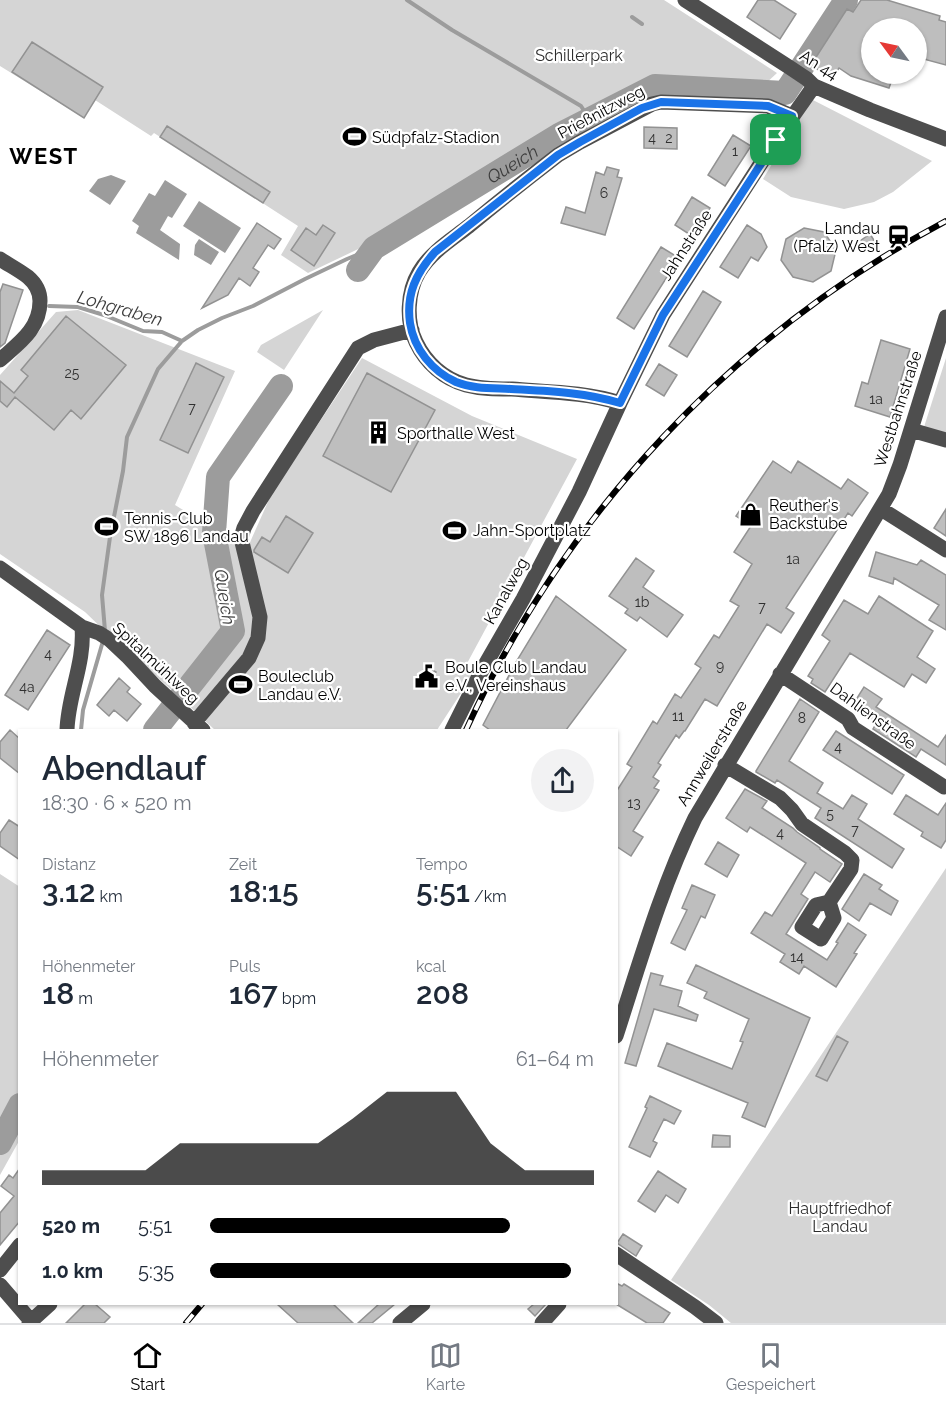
<!DOCTYPE html>
<html lang="de">
<meta charset="utf-8">
<style>
body{margin:0;font-family:Raleway,sans-serif;background:#f2f2f3;color:#1f2937;height:100vh;display:flex;flex-direction:column;font-size:22px;white-space:nowrap}
*{box-sizing:border-box;margin:0}
p{font-size:20px;color:#747a83}
.icon{flex:none;width:33px;height:33px;fill:none;stroke:currentColor;stroke-width:2;stroke-linecap:round;stroke-linejoin:round}
.map{position:relative;flex:1;overflow:hidden}
.sheet{position:absolute;left:18px;top:729px;width:600px;height:576px;display:flex;flex-direction:column;background:#fff;border-radius:0px;box-shadow:0 2px 4px #0004}
.sheet>*{flex:none}
.needle{width:39px;rotate:303deg}
.fabs{position:absolute;left:861px;top:18px;display:grid;gap:12px}
.fabs a{display:grid;place-items:center;width:66px;height:66px;border-radius:50%;background:#fff;box-shadow:0 2px 4px #0004;font-size:30px}
.pin{position:absolute;display:grid;place-items:center;width:51px;height:51px;color:#fff;margin:-26px;border-radius:12px;box-shadow:0 3px 9px #0006}
.round{display:grid;place-items:center;flex:none;width:63px;height:63px;border-radius:32px;background:#f2f2f3}
.headline{display:flex;align-items:center;justify-content:space-between;height:102px;padding:0 24px}
h1{font-size:33px;font-weight:600;line-height:45px}
.stats{display:grid;grid-template-columns:repeat(3,1fr);gap:9px;height:102px;padding:6px 24px}
.stats div{display:grid;align-content:center}
.stats b{font-size:30px;font-weight:600}
.stats small{font-size:16px;font-weight:400}
.stats p{font-size:16px}
.chart{height:168px;padding:12px 24px}
.chart p{display:flex;justify-content:space-between}
.chart svg{width:100%;height:108px;margin-top:6px;fill:#000;opacity:.7}
ul{padding:0 24px;list-style:none;font-size:20px}
li{display:grid;grid-template-columns:96px 72px 1fr;align-items:center;height:45px}
li i{height:15px;border-radius:8px;background:#000}
.dock{display:flex;justify-content:space-around;align-items:center;height:84px;border-top:2px solid #e0e1e3;background:#fff;font-size:16px;color:#747a83}
.dock a{display:grid;justify-items:center;gap:3px}
.dock .current{color:#000}
.map>svg:first-child{display:block}
.green{fill:#d5d5d5}
.water{fill:#9c9c9c}
.lines{fill:none;stroke-linecap:round;stroke-linejoin:round}
.stream{stroke:#9c9c9c;stroke-width:4}
.river{stroke:#9c9c9c;stroke-width:24}
.building{fill:#bebebe;stroke:#929292;stroke-width:1.5}
.minor{stroke:#4e4e4e;stroke-width:15}
.rail-casing{stroke:#000;stroke-width:6}
.rail{stroke:#fff;stroke-width:4;stroke-dasharray:11;stroke-linecap:butt}
.route-casing{stroke:#fff;stroke-width:12}
.route{stroke:#1a73e8;stroke-width:8}
.labels{text-anchor:middle;dominant-baseline:central;stroke-width:4.5;stroke-linejoin:round;paint-order:stroke}
.number-label{font-size:14px;fill:#303030}
.park-label{font-size:16px;fill:#2c2c2c;stroke:#fff}
.street-label{font-size:16px;fill:#000;stroke:#fff}
.poi-label{font-size:16px;fill:#000;stroke:#fff;text-anchor:start}
.water-label{font-size:18px;font-style:italic;fill:#3d3d3d;stroke:#fff}
.district-label{font-size:22px;font-weight:bold;letter-spacing:1.5px;fill:#000;stroke:#fff}
</style>
<div class="map">
<svg width="946" height="1323" viewBox="0 0 946 1323">
<rect width="100%" height="100%" fill="#fff"/>
<path class="green" d="M 0,0 L 664,0 L 777,73 L 764,85 L 650,79 L 577,120 L 375,241 L 308,273 L 281,255 L 298,226 L 154,133 L 151,136 L 95,100 L 84,118 L 0,66 Z
M 811,99 L 932,161 L 893,192 L 874,202 L 844,209 L 791,197 L 763,179 Z
M 78,310 L 235,371 L 175,505 L 247,549 L 271,495 L 362,358 L 472,416 L 577,459 L 464,669 L 472,676 L 437,730 L 215,730 L 175,693 L 111,637 L 85,612 L 0,554 L 0,375 L 56,312 Z
M 323,310 L 284,370 L 257,352 L 261,345 Z
M 946,358 L 946,434 L 924,427 Z
M 946,868 L 946,1323 L 731,1323 L 709,1305 L 671,1280 Z
M 0,874 L 20,887 L 19,1141 L 0,1175 Z"/>
<path class="water" d="M 111,175 L 126,181 L 110,205 L 89,191 L 98,179 Z
M 165,180 L 187,194 L 172,218 L 168,216 L 160,230 L 180,244 L 179,260 L 136,233 L 139,226 L 132,221 L 149,193 L 155,196 Z
M 199,201 L 241,228 L 225,253 L 183,226 Z
M 199,239 L 219,252 L 211,265 L 194,255 L 195,245 Z"/>
<g class="lines">
<path class="stream" d="M 407,0 L 452,30 L 581,106 L 590,120
M 632,17 L 642,24
M 49,306 L 78,307 L 104,315 L 143,331 L 162,332 L 182,341
M 105,631 L 102,595 L 110,537 L 123,471 L 127,437 L 158,369 L 182,341 L 198,330 L 222,318 L 253,306 L 305,279 L 347,259 L 374,248
M 81,730 L 83,710 L 103,641"/>
<g class="river">
<path id="s1" d="M 358,270 L 374,248 L 559,135 L 655,86 L 785,93 L 846,0"/>
<path d="M 155,730 L 233,631 L 214,533 L 218,477 L 281,386"/>
<path d="M 0,1143 L 20,1105"/>
</g>
</g>
<path class="building" d="M 758,0 L 774,0 L 796,14 L 780,39 L 747,17 Z
M 861,0 L 887,0 L 940,16 L 939,20 L 946,22 L 946,65 L 916,57 L 916,28 L 872,28 L 872,74 L 894,74 L 889,88 L 851,76 L 839,68 L 832,79 L 811,65 L 847,9 L 853,12 Z
M 32,42 L 103,87 L 84,118 L 12,72 Z
M 167,126 L 270,192 L 263,203 L 160,137 Z
M 644,127 L 677,128 L 677,149 L 644,148 Z
M 733,135 L 751,146 L 725,186 L 708,175 Z
M 607,167 L 619,170 L 617,177 L 622,178 L 605,235 L 561,223 L 566,207 L 585,213 L 596,172 L 604,175 Z
M 692,197 L 710,208 L 692,236 L 675,225 Z
M 257,223 L 281,239 L 274,249 L 268,245 L 253,268 L 259,272 L 250,286 L 239,278 L 228,295 L 202,308 Z
M 323,225 L 335,233 L 314,266 L 291,250 L 306,228 L 316,235 Z
M 747,225 L 761,234 L 767,247 L 758,261 L 751,257 L 738,278 L 720,267 Z
M 804,228 L 824,232 L 836,250 L 831,271 L 813,282 L 793,277 L 781,260 L 786,239 Z
M 870,234 L 877,245 L 863,253 L 857,243 Z
M 661,247 L 679,258 L 634,329 L 617,318 Z
M 3,284 L 23,290 L 5,343 L 0,347 L 0,292 Z
M 703,291 L 721,302 L 687,357 L 669,346 Z
M 66,316 L 126,365 L 81,419 L 71,410 L 54,430 L 15,397 L 7,407 L 0,401 L 0,381 L 14,393 L 28,376 L 21,370 Z
M 881,340 L 910,349 L 890,417 L 855,406 L 862,382 L 868,384 Z
M 196,363 L 224,377 L 188,453 L 160,440 Z
M 659,364 L 677,375 L 664,396 L 646,385 Z
M 367,373 L 435,410 L 391,492 L 323,456 Z
M 773,461 L 791,473 L 798,461 L 841,489 L 848,479 L 868,493 L 852,516 L 848,513 L 786,608 L 794,613 L 781,633 L 767,624 L 717,706 L 705,699 L 685,731 L 684,731 L 679,738 L 676,735 L 658,763 L 661,765 L 653,777 L 659,781 L 654,788 L 659,790 L 633,831 L 643,837 L 631,856 L 616,846 L 616,792 L 632,767 L 627,764 L 653,721 L 657,724 L 675,694 L 681,698 L 701,668 L 695,664 L 714,635 L 719,638 L 739,606 L 730,601 L 752,564 L 734,552 L 751,526 L 736,516 Z
M 946,509 L 946,536 L 934,528 Z
M 286,516 L 313,533 L 288,573 L 254,552 L 254,550 L 262,537 L 270,542 Z
M 876,552 L 917,565 L 921,560 L 946,575 L 946,630 L 929,620 L 939,605 L 894,578 L 893,584 L 869,576 Z
M 636,558 L 654,571 L 643,587 L 683,615 L 667,637 L 640,617 L 637,621 L 625,613 L 628,609 L 609,596 Z
M 556,596 L 626,650 L 566,730 L 490,730 L 483,725 L 516,662 Z
M 879,596 L 933,631 L 917,657 L 935,669 L 926,683 L 912,674 L 904,687 L 850,653 L 825,692 L 811,683 L 813,679 L 808,676 L 830,641 L 822,635 L 844,600 L 868,614 Z
M 47,630 L 70,645 L 28,710 L 5,695 Z
M 426,666 L 436,672 L 428,685 L 418,679 Z
M 119,678 L 130,688 L 127,692 L 141,704 L 127,721 L 114,710 L 109,716 L 97,705 Z
M 864,687 L 882,699 L 876,707 L 938,747 L 946,735 L 946,765 L 921,749 L 916,757 L 873,729 L 877,722 L 852,706 Z
M 800,699 L 819,712 L 789,761 L 823,783 L 817,793 L 843,809 L 852,795 L 867,804 L 858,819 L 904,849 L 892,868 L 815,818 L 821,808 L 777,780 L 775,783 L 756,772 L 756,771 Z
M 10,730 L 20,739 L 20,774 L 0,758 L 0,742 Z
M 836,731 L 904,775 L 892,794 L 823,750 Z
M 745,789 L 767,801 L 762,808 L 793,828 L 797,832 L 820,848 L 820,849 L 842,864 L 830,882 L 815,872 L 801,894 L 808,899 L 786,934 L 827,960 L 838,943 L 836,942 L 848,923 L 866,935 L 854,953 L 857,954 L 836,987 L 804,966 L 799,974 L 780,962 L 785,954 L 751,933 L 765,912 L 772,916 L 806,863 L 750,827 L 747,832 L 726,818 Z
M 906,795 L 938,815 L 946,803 L 946,840 L 941,848 L 921,836 L 923,832 L 894,814 Z
M 9,820 L 20,827 L 20,860 L 0,846 L 0,833 Z
M 718,842 L 739,855 L 727,877 L 705,864 Z
M 864,874 L 882,885 L 879,889 L 898,901 L 891,915 L 870,903 L 859,921 L 842,909 Z
M 692,885 L 715,895 L 705,918 L 701,916 L 685,950 L 671,943 L 687,910 L 682,908 Z
M 696,965 L 810,1018 L 765,1127 L 742,1117 L 748,1103 L 658,1066 L 667,1043 L 732,1069 L 743,1042 L 740,1041 L 749,1019 L 704,998 L 707,992 L 687,983 Z
M 651,973 L 663,976 L 660,985 L 682,991 L 678,1006 L 698,1015 L 696,1021 L 654,1009 L 636,1066 L 625,1063 Z
M 837,1036 L 848,1042 L 827,1081 L 816,1076 Z
M 650,1096 L 681,1111 L 674,1124 L 664,1119 L 653,1141 L 657,1143 L 650,1157 L 629,1147 L 647,1108 L 645,1107 Z
M 713,1135 L 730,1136 L 730,1147 L 712,1147 Z
M 20,1168 L 20,1221 L 0,1245 L 0,1213 L 14,1196 L 1,1186 L 9,1175 L 13,1178 Z
M 658,1171 L 686,1189 L 678,1203 L 666,1195 L 655,1212 L 638,1201 Z
M 623,1234 L 642,1246 L 636,1256 L 617,1243 Z
M 616,1283 L 622,1286 L 624,1284 L 670,1313 L 663,1323 L 647,1323 L 616,1304 Z
M 85,1304 L 95,1304 L 110,1317 L 104,1323 L 66,1323 Z
M 277,1304 L 333,1304 L 353,1323 L 298,1323 Z
M 379,1304 L 395,1304 L 372,1323 L 358,1323 Z
M 534,1304 L 546,1304 L 535,1316 L 528,1309 Z"/>
<g class="lines">
<path class="minor" d="M 685,0 L 789,67 L 807,79 L 814,86 L 870,110 L 946,139
M 0,259 C 9,265 19,270 28,277 C 35,283 40,291 40,301 C 40,329 19,343 0,360
M 620,403 C 585,392 548,392 512,389 C 496,389 481,389 466,385 C 444,379 426,363 416,342 C 406,322 407,292 419,272 C 431,252 451,240 469,226 C 498,202 528,178 558,155 L 580,142 L 652,104 L 661,102 L 768,106 L 792,116
M 911,430 L 946,440
M 881,509 L 946,550
M 0,568 L 82,627 L 99,633 L 110,640 L 127,656 L 155,686 L 203,730
M 780,674 L 848,719 L 853,728 L 944,787
M 194,723 L 249,658 L 258,638 L 260,617 L 241,538 L 244,528 L 253,511 L 358,348 L 374,340 L 412,330
M 67,730 C 68,695 85,663 82,627
M 452,730 L 481,672 L 523,599 L 579,492 L 620,403 L 663,315 L 776,140 L 814,86
M 725,765 L 780,798 L 792,810 L 802,824 L 845,853 L 852,860 L 851,869 L 829,902
M 829,902 L 834,918 L 821,939 L 802,927 L 816,905 Z
M 616,1036 C 640,962 661,888 695,818 L 889,494 L 900,465 L 946,317
M 616,1254 L 695,1307 L 716,1323
M 0,1270 L 20,1245
M 0,1285 L 31,1321
M 29,1323 L 50,1304
M 400,1323 L 423,1304
M 542,1323 L 559,1304"/>
<defs>
<path id="rail" d="M 466,730 C 565,513 735,333 946,221
M 186,1323 L 202,1304"/>
</defs>
<use href="#rail" class="rail-casing"/>
<use href="#rail" class="rail"/>
</g>
<g class="lines">
<defs>
<path id="route" d="M 661,102 L 768,106 L 792,116 L 663,315 L 620,403 C 584,392 547,391 511,389 C 493,388 473,389 456,382 C 432,371 414,349 410,323 C 406,294 416,273 435,252 L 558,155 L 580,142 L 642,108 Z"/>
</defs>
<use href="#route" class="route-casing"/>
<use href="#route" class="route"/>
</g>
<defs>
<symbol id="stadium-bare" viewBox="-9 -9 18 18"><path d="M0-5a6.5 5 0 1 0 0 10a6.5 5 0 1 0 0-10ZM-3.5-1.8h7v3.6h-7Z" fill="#000" stroke="#fff" stroke-width="2.5" paint-order="stroke"/></symbol>
<symbol id="station-bare" viewBox="-9 -9 18 18"><path d="M-3-6H3Q5-6 5-4V2Q5 4 3 4L4.5 6H3L1.5 4h-3L-3 6H-4.5L-3 4Q-5 4-5 2V-4Q-5-6-3-6ZM-3.5-4v3h7v-3ZM-3.5 1v1.5H-2V1ZM2 1v1.5H3.5V1Z" fill="#000" stroke="#fff" stroke-width="2.5" paint-order="stroke"/></symbol>
<symbol id="building-bare" viewBox="-9 -9 18 18"><path d="M-4-6H4V6H1V3H-1V6H-4ZM-2.5-4.3h1.7v1.8h-1.7ZM.8-4.3h1.7v1.8H.8ZM-2.5-1h1.7V.8h-1.7ZM.8-1h1.7V.8H.8Z" fill="#000" stroke="#fff" stroke-width="2.5" paint-order="stroke"/></symbol>
<symbol id="shop-bare" viewBox="-9 -9 18 18"><path d="M-5-2.5h2.3a2.7 3.5 0 0 1 5.4 0H5L5.5 6h-11ZM-1.5-2.5h3a1.5 2.3 0 0 0-3 0Z" fill="#000" stroke="#fff" stroke-width="2.5" paint-order="stroke"/></symbol>
<symbol id="civic-bare" viewBox="-9 -9 18 18"><path d="M-.6-6.5H3V-4.5H.6V-3L4-1V1h2V6H-6V1h2V-1L-.6-3ZM-1.2 2.5V6h2.4V2.5Z" fill="#000" stroke="#fff" stroke-width="2.5" paint-order="stroke"/></symbol>
</defs>
<g fill-rule="evenodd">
<use href="#stadium-bare" x="338" y="120" width="33" height="33"/>
<use href="#station-bare" x="882" y="220" width="33" height="33"/>
<use href="#building-bare" x="362" y="416" width="33" height="33"/>
<use href="#shop-bare" x="734" y="498" width="33" height="33"/>
<use href="#stadium-bare" x="90" y="510" width="33" height="33"/>
<use href="#stadium-bare" x="438" y="514" width="33" height="33"/>
<use href="#civic-bare" x="410" y="660" width="33" height="33"/>
<use href="#stadium-bare" x="224" y="668" width="33" height="33"/>
</g>
<g class="labels">
<g class="number-label">
<text x="652" y="138">4</text>
<text x="669" y="138">2</text>
<text x="735" y="151">1</text>
<text x="604" y="193">6</text>
<text x="72" y="373">25</text>
<text x="876" y="399">1a</text>
<text x="192" y="408">7</text>
<text x="793" y="559">1a</text>
<text x="642" y="602">1b</text>
<text x="762" y="607">7</text>
<text x="48" y="654">4</text>
<text x="720" y="666">9</text>
<text x="27" y="687">4a</text>
<text x="678" y="716">11</text>
<text x="802" y="718">8</text>
<text x="838" y="747">4</text>
<text x="634" y="803">13</text>
<text x="830" y="814">5</text>
<text x="855" y="830">7</text>
<text x="780" y="833">4</text>
<text x="797" y="957">14</text>
</g>
<g class="park-label">
<text x="579" y="55">Schillerpark</text>
<text x="840" y="1208">Hauptfriedhof<tspan x="840" dy="18">Landau</tspan></text>
</g>
<g class="street-label">
<text transform="translate(819 65) rotate(32)">An 44</text>
<text transform="translate(601 112) rotate(-28)">Prießnitzweg</text>
<text transform="translate(686 245) rotate(-57)">Jahnstraße</text>
<text transform="translate(898 409) rotate(-72)">Westbahnstraße</text>
<text transform="translate(506 591) rotate(-61)">Kanalweg</text>
<text transform="translate(156 663) rotate(43)">Spitalmühlweg</text>
<text transform="translate(873 716) rotate(36)">Dahlienstraße</text>
<text transform="translate(712 753) rotate(-59)">Annweilerstraße</text>
</g>
<g class="poi-label">
<text x="372" y="137">Südpfalz-Stadion</text>
<text x="880" y="228" text-anchor="end">Landau<tspan x="880" dy="18">(Pfalz) West</tspan></text>
<text x="397" y="433">Sporthalle West</text>
<text x="769" y="505">Reuther's<tspan x="769" dy="18">Backstube</tspan></text>
<text x="124" y="518">Tennis-Club<tspan x="124" dy="18">SW 1896 Landau</tspan></text>
<text x="473" y="530">Jahn-Sportplatz</text>
<text x="445" y="667">Boule Club Landau<tspan x="445" dy="18">e.V., Vereinshaus</tspan></text>
<text x="258" y="676">Bouleclub<tspan x="258" dy="18">Landau e.V.</tspan></text>
</g>
<g class="water-label">
<text stroke="none"><textPath href="#s1" startOffset="189">Queich</textPath></text>
<text transform="translate(120 308) rotate(16)">Lohgraben</text>
<text transform="translate(225 597) rotate(81)">Queich</text>
</g>
<g class="district-label">
<text x="44" y="156">WEST</text>
</g>
</g>
</svg>
<div class="fabs">
<a><svg class="needle" viewBox="-14 -14 28 28"><path d="M0-13l5 13h-10z" fill="#e53935"/><path d="M0 13l5-13h-10z" fill="#747a83"/></svg></a>
</div>
<div class="pin" style="left:776px;top:140px;background:#1e9e55"><svg class="icon" aria-label="arrive" viewBox="0 0 24 24"><path d="M6 21V4h12l-3 4 3 4H6"/></svg></div>
<section class="sheet">
<div class="headline"><div><h1>Abendlauf</h1><p>18:30 · 6 × 520 m</p></div><a class="round"><svg class="icon" aria-label="share" viewBox="0 0 24 24"><path d="M12 15V3M7 8l5-5 5 5M5 13v7h14v-7"/></svg></a></div>
<div class="stats">
<div><p>Distanz</p><b>3.12<small> km</small></b></div>
<div><p>Zeit</p><b>18:15</b></div>
<div><p>Tempo</p><b>5:51<small> /km</small></b></div>
</div>
<div class="stats">
<div><p>Höhenmeter</p><b>18<small> m</small></b></div>
<div><p>Puls</p><b>167<small> bpm</small></b></div>
<div><p>kcal</p><b>208</b></div>
</div>
<div class="chart"><p><span>Höhenmeter</span>61–64 m</p>
<svg viewBox="0 0 160 44" preserveAspectRatio="none"><path d="M0 44V38L10 38L20 38L30 38L40 27L50 27L60 27L70 27L80 27L90 17L100 6L110 6L120 6L130 27L140 38L150 38L160 38V44z"/></svg>
</div>
<ul>
<li><b>520 m</b>5:51<i style="width:78%"></i></li>
<li><b>1.0 km</b>5:35<i style="width:94%"></i></li>
</ul>
</section>
</div>
<nav class="dock">
<a class="current"><svg class="icon" aria-label="home" viewBox="0 0 24 24"><path d="M3 11l9-7 9 7M6 9v11h12V9"/></svg>Start</a>
<a><svg class="icon" aria-label="map" viewBox="0 0 24 24"><path d="M3 6l6-2 6 2 6-2v14l-6 2-6-2-6 2zM9 4v14M15 6v14"/></svg>Karte</a>
<a><svg class="icon" aria-label="saved" viewBox="0 0 24 24"><path d="M7 4h10v16l-5-4-5 4z"/></svg>Gespeichert</a>
</nav>
